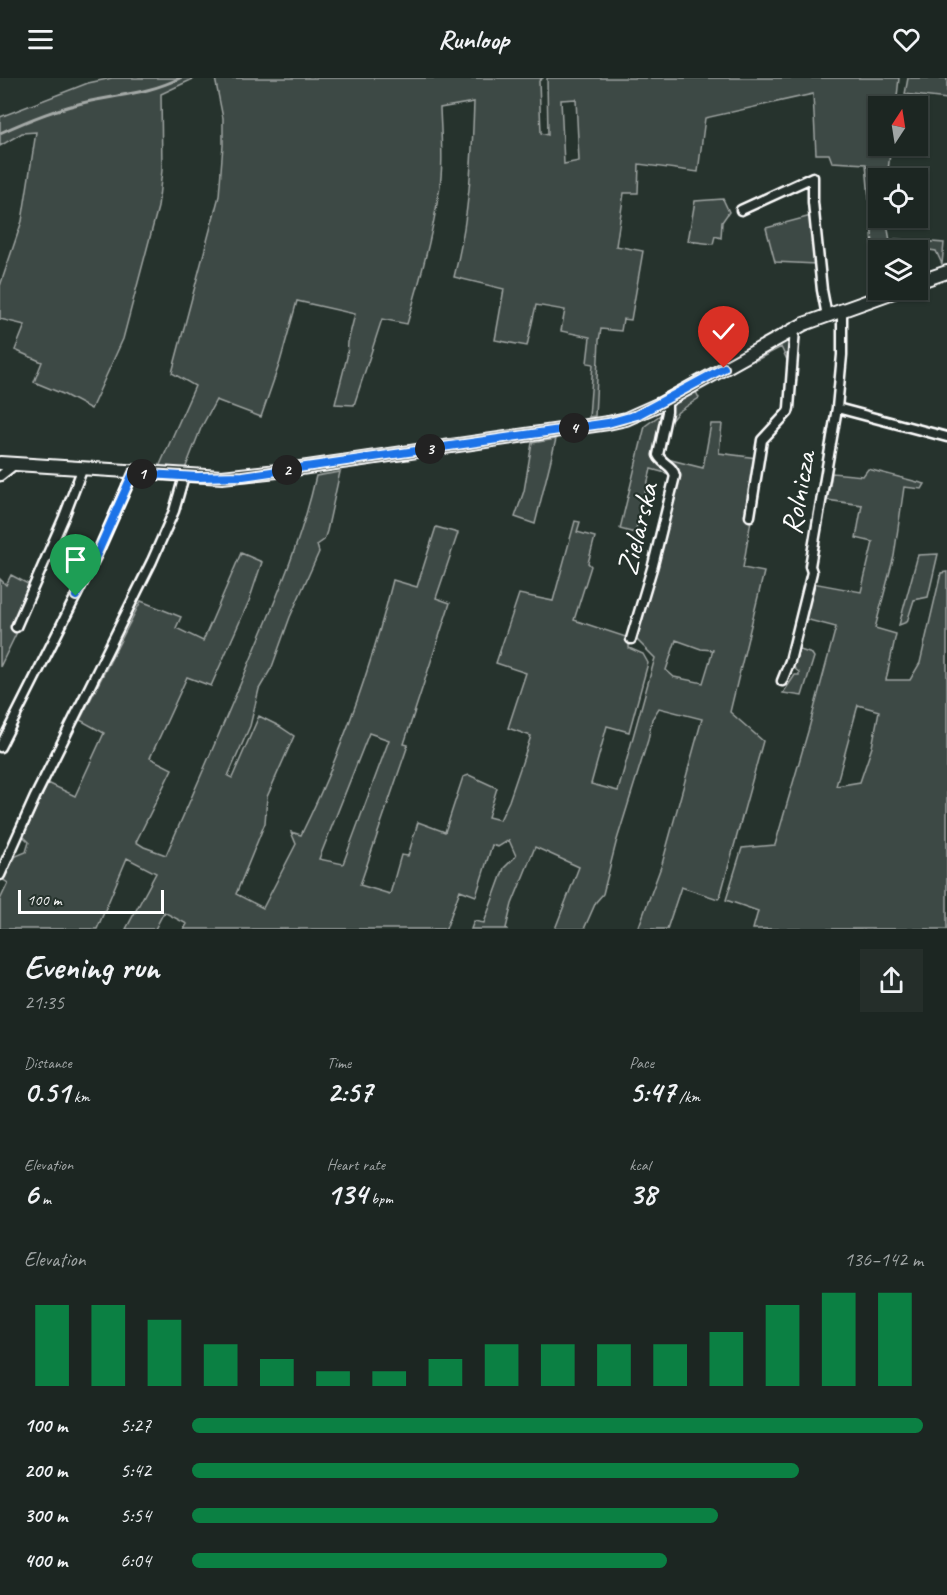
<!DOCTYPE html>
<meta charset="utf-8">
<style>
body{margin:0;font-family:Caveat,sans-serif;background:#252e2a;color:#f1f3f6;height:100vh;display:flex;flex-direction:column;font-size:22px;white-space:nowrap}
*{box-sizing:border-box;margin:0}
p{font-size:20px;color:#a0a5a5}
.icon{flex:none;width:33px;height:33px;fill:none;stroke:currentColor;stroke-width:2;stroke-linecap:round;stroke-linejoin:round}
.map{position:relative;height:851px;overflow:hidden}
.details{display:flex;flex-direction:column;background:#1c2622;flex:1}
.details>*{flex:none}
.needle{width:39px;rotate:12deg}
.fabs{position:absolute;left:868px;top:18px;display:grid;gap:12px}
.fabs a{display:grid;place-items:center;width:60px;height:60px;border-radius:0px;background:#1c2622;box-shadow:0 2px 4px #0004,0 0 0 2px #3a4340;font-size:30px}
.scale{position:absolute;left:18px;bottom:15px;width:146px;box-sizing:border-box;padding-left:6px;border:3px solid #fff;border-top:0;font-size:16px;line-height:21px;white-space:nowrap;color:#fff;-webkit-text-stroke:4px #26332d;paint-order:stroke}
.pin{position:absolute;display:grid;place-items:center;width:51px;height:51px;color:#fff;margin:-62px -26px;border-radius:50% 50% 50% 0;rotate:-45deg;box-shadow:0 0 6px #0007}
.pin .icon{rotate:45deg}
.km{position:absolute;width:30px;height:30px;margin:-15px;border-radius:50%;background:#222;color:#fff;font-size:16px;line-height:30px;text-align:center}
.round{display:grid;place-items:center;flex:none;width:63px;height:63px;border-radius:0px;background:#252e2a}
.overview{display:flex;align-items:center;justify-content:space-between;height:102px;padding:0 24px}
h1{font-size:33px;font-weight:700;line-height:45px}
.figures{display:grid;grid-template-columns:repeat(3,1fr);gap:9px;height:102px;padding:6px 24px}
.figures div{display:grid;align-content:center}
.figures b{font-size:30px;font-weight:700}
.figures small{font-size:16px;font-weight:400}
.figures p{font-size:16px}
.chart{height:168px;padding:12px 24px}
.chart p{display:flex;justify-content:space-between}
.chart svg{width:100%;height:108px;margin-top:6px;stroke:#0b8043;stroke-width:6}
ul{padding:0 24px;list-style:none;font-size:20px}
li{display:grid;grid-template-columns:96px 72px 1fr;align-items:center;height:45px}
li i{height:15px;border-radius:8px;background:#0b8043}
header{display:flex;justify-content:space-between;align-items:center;height:78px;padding:0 24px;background:#1c2622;font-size:27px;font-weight:700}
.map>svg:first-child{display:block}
.green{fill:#3e4944;stroke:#9ea4a2;stroke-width:1.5;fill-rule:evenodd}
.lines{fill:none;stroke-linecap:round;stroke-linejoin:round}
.stream{stroke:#a4a9a7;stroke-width:3}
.street-casing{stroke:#fff;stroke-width:13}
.secondary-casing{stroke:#fff;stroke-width:16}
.street{stroke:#26332d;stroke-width:8}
.secondary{stroke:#26332d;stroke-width:12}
.route-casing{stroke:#fff;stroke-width:12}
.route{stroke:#1a73e8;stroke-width:8}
.labels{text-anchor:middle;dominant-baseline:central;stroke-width:4.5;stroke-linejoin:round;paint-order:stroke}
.street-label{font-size:30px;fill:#fff;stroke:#26332d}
</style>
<header><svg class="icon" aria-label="menu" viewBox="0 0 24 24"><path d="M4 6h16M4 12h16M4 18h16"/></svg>Runloop<svg class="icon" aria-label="heart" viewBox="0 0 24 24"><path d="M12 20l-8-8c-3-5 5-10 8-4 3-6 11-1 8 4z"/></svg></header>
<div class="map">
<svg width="947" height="851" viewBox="0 0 947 851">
<rect width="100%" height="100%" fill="#26332d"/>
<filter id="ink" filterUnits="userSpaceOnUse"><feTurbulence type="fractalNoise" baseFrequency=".0167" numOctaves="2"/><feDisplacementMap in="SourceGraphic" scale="12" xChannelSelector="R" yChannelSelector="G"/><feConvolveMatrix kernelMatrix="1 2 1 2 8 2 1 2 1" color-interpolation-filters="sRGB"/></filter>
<g filter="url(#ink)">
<path class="green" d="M 112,0 L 195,0 L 161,16 L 162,92 L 158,129 L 123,261 L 91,331 L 63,316 L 34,304 L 42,284 L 15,272 L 25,247 L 0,241 L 0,208 L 22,143 L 36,54 L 22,55 L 0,68 L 0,39 L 88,5 Z
M 215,0 L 543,0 L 539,3 L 541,55 L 548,57 L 547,0 L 899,0 L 896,28 L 879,28 L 879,68 L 891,68 L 887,100 L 879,100 L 879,140 L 886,140 L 890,163 L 889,172 L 879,172 L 879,192 L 870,196 L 873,167 L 866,86 L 832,84 L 829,76 L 816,76 L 813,16 L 705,40 L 698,94 L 639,86 L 638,115 L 624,115 L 616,168 L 643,173 L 631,242 L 623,241 L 621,253 L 601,251 L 599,262 L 595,338 L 589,339 L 593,286 L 587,285 L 590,259 L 561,253 L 565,232 L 536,227 L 527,268 L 495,262 L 504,211 L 454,199 C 469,141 472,84 474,24 L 440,30 C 441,58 444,87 439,114 C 432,159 420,203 407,246 L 382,241 L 354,327 L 335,326 L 347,279 L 348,264 L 355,236 L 297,223 L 280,284 L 261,339 L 216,322 L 201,350 L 185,391 L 159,389 L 195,308 L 172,295 L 219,118 L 223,67 L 223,40 ZM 576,21 L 579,83 L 564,86 L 561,22 Z
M 908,0 L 947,0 L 947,21 L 905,16 Z
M 723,121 L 729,134 L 722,144 L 721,160 L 715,158 L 713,166 L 688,163 L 695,123 Z
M 811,138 L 816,186 L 775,184 L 766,150 Z
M 895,161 L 944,165 L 942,186 L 936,173 L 896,167 Z
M 791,259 L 788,327 L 784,331 L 788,284 L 781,269 L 755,283 L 754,279 Z
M 695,312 L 699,320 L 678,334 L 670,344 L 669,337 L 672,325 Z
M 663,335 L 657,360 L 655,383 L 673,397 L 651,391 L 635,455 L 620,451 L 645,348 Z
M 711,346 L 722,346 L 719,375 L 757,380 L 745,440 L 751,442 L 743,490 L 764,494 L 730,634 L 763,663 L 720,819 L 718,821 L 681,809 L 667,851 L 638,851 L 662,786 L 702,641 L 659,630 L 652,641 L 648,662 L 616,765 L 603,816 L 596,824 L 584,851 L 555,851 L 579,789 L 535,769 L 512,826 L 506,850 L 508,851 L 471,851 L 474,843 L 484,845 L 504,790 L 516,778 L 509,762 L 498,769 L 492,767 L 476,818 L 460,812 L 446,851 L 184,851 L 187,846 L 164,834 L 155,851 L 126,851 L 156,795 L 127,780 L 97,851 L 0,851 L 0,822 L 8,805 L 2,801 L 16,778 L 26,774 L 29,764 L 23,758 L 48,705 L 75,718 L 104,655 L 80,642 L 141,523 L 181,539 L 176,550 L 203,563 L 241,475 L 262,484 L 249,523 L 211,608 L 187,599 L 150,680 L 172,691 L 136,764 L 144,769 L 166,777 C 197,707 228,637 257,566 C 280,512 303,456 316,398 L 340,394 L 327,453 L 324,462 L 317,467 L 319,474 L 290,539 L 272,589 L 259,611 L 250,648 L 228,698 L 232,700 L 259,638 L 279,648 L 294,658 L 267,719 L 265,745 L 236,816 L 263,830 L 296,766 L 291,754 L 301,757 C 341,676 371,590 393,502 L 417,509 L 436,449 L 458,455 L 436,520 L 450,525 L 404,666 L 408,667 L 360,807 L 390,816 L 401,777 L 408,778 L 418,744 L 445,754 L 463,699 L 469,697 L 497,710 L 488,739 L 500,742 L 509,723 L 531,658 L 508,650 L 526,595 L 496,585 L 519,516 L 553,523 L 575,443 L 580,444 L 577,454 L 595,459 L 588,485 L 591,488 L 574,542 L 629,560 L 629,570 L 643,576 L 648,585 L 629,654 L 607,648 L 591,706 L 618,713 L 655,580 L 636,561 L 669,439 L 678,398 L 677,391 L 667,381 L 703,390 ZM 676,562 L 701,571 L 713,572 L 703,605 L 674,599 L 666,592 ZM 369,655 L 389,662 L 343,786 L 319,781 Z
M 556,361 L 535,446 L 515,439 L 524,413 L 532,365 Z
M 868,391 L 925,406 L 922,411 L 904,409 L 894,478 L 875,550 L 896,556 L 886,602 L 910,602 L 920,585 L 941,495 L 947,494 L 947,851 L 753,851 L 758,833 L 726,822 L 742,770 L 775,767 L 809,650 L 836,549 L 805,541 L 813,505 L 861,514 L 873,464 L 856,460 L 862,427 L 827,422 L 832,395 L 863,398 ZM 858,627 L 879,633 L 872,669 L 860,704 L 836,708 Z
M 938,476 L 928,519 L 914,522 L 907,544 L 899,547 L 918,477 Z
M 11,497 L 30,507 L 11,549 L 17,554 L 0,589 L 0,501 L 6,507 Z
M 797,571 L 812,576 L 814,579 L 802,618 L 783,615 L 795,597 L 799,597 L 799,594 L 795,591 L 793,587 Z"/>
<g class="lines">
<path class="stream" d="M 0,55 C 31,41 58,30 91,23 C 123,16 150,15 180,0"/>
<defs>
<path id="street" d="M 741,132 L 813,99 L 813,124 L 822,212 L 827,238
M 837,330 L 947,359
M 0,398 L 14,387
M 750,438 L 762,362 L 788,334 L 789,330 L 795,251
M 16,549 L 64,439 L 82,392
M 631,561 L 653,487 L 675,398 C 673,387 662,386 658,377 L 667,334 L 667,322
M 782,603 L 790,583 L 812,494 L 810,488 L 837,330 L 842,277 L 842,232
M 0,669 L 97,476 L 133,395
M 0,797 L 35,719 L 152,483 L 174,433 L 184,398"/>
<path id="secondary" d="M 918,204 L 947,194
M 0,385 L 222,399 L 287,392 L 608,345 L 626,341 L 662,325 L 804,246 L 899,212"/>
</defs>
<use href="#street" class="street-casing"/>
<use href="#secondary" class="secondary-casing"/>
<use href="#street" class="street"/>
<use href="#secondary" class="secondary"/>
</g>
</g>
<g class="lines" filter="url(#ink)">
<defs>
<path id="route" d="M 76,518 L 97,476 L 133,395 L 197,399 L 243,398 L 608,345 L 637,337 L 724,290"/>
</defs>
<use href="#route" class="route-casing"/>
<use href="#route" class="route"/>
</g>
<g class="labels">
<g class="street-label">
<text transform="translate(798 415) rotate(-80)">Rolnicza</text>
<text transform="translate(637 451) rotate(-76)">Zielarska</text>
</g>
</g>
</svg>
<div class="fabs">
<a><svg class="needle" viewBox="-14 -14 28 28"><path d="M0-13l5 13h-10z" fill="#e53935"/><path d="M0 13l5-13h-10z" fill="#a0a5a5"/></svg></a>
<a><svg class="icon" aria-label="locate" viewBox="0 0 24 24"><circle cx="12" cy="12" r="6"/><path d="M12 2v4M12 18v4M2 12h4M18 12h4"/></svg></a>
<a><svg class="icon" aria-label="layers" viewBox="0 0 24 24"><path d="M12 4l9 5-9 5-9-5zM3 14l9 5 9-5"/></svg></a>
</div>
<div class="scale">100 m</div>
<div class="pin" style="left:76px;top:518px;background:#1e9e55"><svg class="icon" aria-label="arrive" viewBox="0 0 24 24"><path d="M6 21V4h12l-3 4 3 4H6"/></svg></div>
<div class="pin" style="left:724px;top:290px;background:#d93025"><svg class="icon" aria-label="check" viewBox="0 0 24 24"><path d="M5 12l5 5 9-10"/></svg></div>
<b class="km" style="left:142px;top:396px">1</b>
<b class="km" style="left:287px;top:392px">2</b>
<b class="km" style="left:430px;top:371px">3</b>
<b class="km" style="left:574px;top:350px">4</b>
</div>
<section class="details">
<div class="overview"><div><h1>Evening run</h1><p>21:35</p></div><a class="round"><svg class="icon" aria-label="share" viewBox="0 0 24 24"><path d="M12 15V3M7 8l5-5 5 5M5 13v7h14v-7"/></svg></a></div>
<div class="figures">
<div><p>Distance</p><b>0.51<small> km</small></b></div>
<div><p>Time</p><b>2:57</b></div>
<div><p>Pace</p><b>5:47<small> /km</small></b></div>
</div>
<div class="figures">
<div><p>Elevation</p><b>6<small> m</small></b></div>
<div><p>Heart rate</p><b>134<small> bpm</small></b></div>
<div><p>kcal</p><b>38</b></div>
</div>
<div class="chart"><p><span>Elevation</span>136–142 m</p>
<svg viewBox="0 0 160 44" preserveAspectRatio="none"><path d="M5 44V11M15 44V11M25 44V17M35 44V27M45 44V33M55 44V38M65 44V38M75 44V33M85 44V27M95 44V27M105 44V27M115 44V27M125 44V22M135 44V11M145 44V6M155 44V6"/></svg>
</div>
<ul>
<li><b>100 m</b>5:27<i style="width:100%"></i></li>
<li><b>200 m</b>5:42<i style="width:83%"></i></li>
<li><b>300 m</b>5:54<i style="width:72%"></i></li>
<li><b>400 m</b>6:04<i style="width:65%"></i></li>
</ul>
</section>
